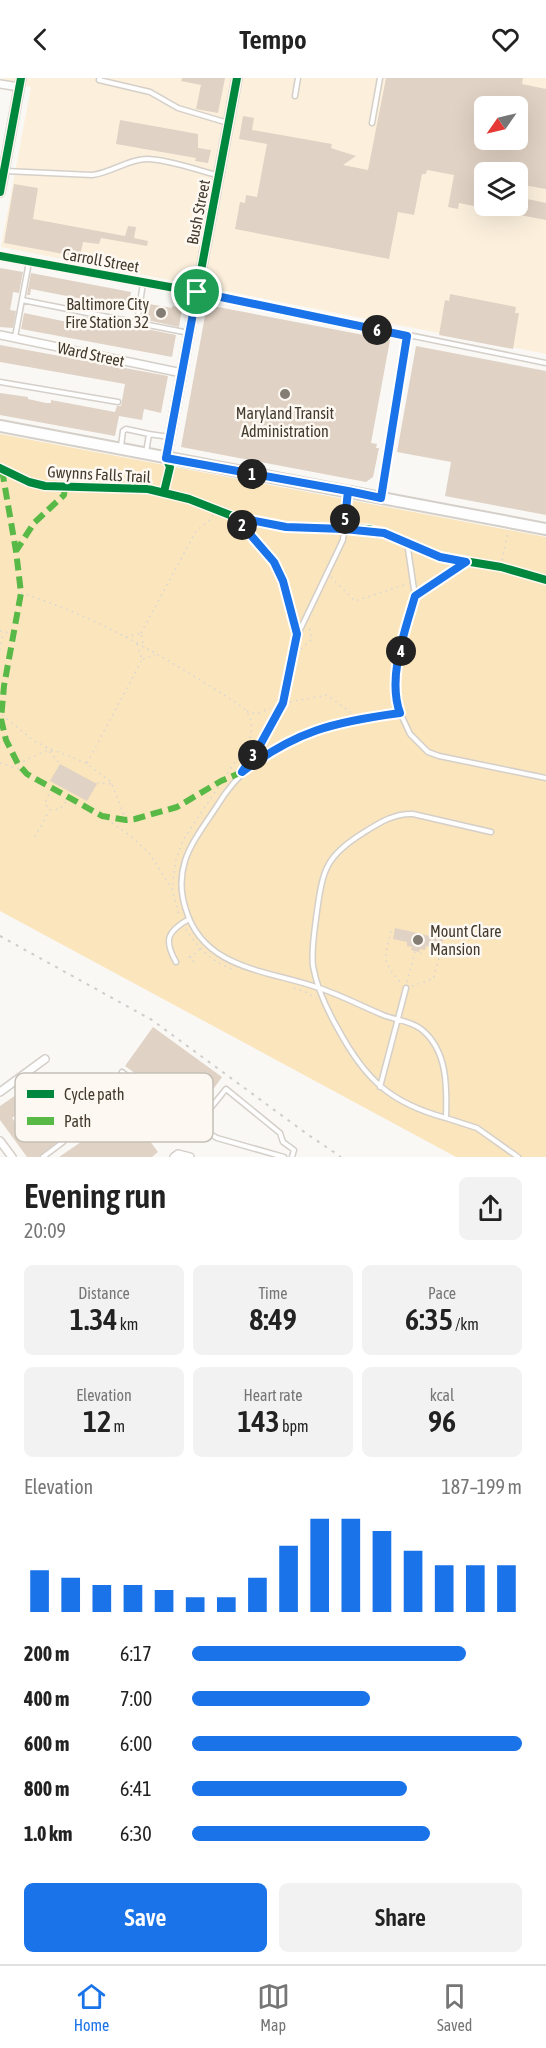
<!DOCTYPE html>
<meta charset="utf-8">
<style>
body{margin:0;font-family:"Asap Condensed",sans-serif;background:#f2f2f2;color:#222;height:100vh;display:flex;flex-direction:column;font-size:22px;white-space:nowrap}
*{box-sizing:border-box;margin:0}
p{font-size:20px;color:#767676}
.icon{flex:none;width:33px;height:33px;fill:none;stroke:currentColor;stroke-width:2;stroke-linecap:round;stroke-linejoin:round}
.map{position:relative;height:1079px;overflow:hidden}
.side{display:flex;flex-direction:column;background:#fff;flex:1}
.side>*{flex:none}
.needle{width:39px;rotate:236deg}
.controls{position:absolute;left:474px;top:18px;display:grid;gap:12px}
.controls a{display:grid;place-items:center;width:54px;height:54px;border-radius:9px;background:#fff;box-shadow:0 6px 24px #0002;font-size:30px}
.pin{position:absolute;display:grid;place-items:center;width:51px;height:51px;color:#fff;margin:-26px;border:3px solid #fff;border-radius:50%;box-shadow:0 2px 6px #0007}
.km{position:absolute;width:30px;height:30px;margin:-15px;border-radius:50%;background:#222;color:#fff;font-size:16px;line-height:30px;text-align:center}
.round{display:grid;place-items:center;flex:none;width:63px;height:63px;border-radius:9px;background:#f2f2f2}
.summary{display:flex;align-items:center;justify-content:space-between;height:102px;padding:0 24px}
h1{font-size:33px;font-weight:600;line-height:45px}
.stats{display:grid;grid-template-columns:repeat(3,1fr);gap:9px;height:102px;padding:6px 24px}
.stats div{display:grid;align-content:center;border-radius:9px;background:#f2f2f2;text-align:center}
.stats b{font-size:30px;font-weight:600}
.stats small{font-size:16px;font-weight:400}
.stats p{font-size:16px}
.chart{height:168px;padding:12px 24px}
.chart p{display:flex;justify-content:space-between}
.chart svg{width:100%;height:108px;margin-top:6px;stroke:#1a73e8;stroke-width:6}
.action{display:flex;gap:12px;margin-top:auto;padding:12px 24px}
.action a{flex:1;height:69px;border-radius:9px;background:#1a73e8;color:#fff;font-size:24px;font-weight:600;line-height:69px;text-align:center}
.action a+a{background:#f2f2f2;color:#222}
ul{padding:0 24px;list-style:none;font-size:20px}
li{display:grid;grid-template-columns:96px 72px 1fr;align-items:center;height:45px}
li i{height:15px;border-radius:8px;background:#1a73e8}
header{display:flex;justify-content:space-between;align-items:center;height:78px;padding:0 24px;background:#fff;font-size:27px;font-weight:600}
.tabs{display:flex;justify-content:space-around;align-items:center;height:84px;border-top:2px solid #e0e0e0;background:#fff;font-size:16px;color:#767676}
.tabs a{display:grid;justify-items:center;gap:3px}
.tabs .on{color:#1a73e8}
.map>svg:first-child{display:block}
.built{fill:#fcf0dd;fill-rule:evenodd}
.green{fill:#fbe5bc}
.building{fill:#e0d2c4;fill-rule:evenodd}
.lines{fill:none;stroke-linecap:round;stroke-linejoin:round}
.service-casing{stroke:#d4cfc8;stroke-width:7}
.minor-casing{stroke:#d4cfc8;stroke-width:10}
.tertiary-casing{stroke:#d4cfc8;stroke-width:12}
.secondary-casing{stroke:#d4cfc8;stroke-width:14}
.path{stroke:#d8d6d4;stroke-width:1.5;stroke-dasharray:1.5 4.5;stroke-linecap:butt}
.service{stroke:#fefefe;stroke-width:4}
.minor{stroke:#fefefe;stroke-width:7}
.tertiary{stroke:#fefefe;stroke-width:9}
.secondary{stroke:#fefefe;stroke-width:10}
.rail{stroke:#cecdcb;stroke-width:2;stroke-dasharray:3 6;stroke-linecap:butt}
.quiet{stroke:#58b947;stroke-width:6;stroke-dasharray:12 6;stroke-linecap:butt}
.cycleway-casing{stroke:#fdf9f2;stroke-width:11}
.cycleway{stroke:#00873e;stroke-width:8}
.route-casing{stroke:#fff;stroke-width:12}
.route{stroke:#1a73e8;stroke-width:8}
.poi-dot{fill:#837d74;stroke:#fdf9f2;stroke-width:2}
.labels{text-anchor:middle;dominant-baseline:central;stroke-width:5;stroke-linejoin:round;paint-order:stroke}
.street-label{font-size:16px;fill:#433b2e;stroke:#fdf9f2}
.poi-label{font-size:16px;fill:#433b2e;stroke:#fdf9f2;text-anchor:end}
.key{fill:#fdf9f2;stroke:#c5c0b7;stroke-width:1.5}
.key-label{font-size:16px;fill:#433b2e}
</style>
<header><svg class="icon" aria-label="back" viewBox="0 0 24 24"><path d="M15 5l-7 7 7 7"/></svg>Tempo<svg class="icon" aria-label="heart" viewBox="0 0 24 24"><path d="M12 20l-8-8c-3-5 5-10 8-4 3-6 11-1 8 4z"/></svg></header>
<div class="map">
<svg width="546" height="1079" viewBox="0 0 546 1079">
<rect width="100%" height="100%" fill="#faf8f5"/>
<path class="built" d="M 0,0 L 546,0 L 546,276 L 1,169 L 31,9 ZM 484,28 L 518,28 L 518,62 L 484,62 ZM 484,94 L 518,94 L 518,128 L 484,128 Z"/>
<path class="green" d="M 0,356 L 546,459 L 546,1079 L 456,1079 L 0,833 Z"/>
<path class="building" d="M 182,0 L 225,0 L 218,35 L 196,31 L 201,7 L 181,3 Z
M 386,0 L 523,0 L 522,6 L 546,11 L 546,111 L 518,106 L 518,94 L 484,94 L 484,130 L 459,125 L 458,131 L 448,129 L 454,97 L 427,92 L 426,96 L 422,96 L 414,137 L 398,134 L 389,181 L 235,151 L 240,124 L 245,125 L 246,117 L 257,119 L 267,66 L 239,61 L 243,38 L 254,40 L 252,52 L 332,66 L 331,70 L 356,78 L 343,87 L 368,92 ZM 484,28 L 518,28 L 518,62 L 484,62 Z
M 120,42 L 198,56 L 198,70 L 211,72 L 208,85 L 195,83 L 196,80 L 116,66 Z
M 14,106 L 38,110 L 33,141 L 125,158 L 128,148 L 136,149 L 134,160 L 148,163 L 147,168 L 101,160 L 99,166 L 83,164 L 80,179 L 4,165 Z
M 518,119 L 546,125 L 546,142 L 489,131 L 489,128 L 518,128 Z
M 0,190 L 23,194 L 19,215 L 13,214 L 12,221 L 10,232 L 16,233 L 13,250 L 0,249 Z
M 31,195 L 131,214 L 128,230 L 31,211 L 30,217 L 27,217 Z
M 450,216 L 516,229 L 515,235 L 519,235 L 513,271 L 439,257 L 445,222 L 449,223 Z
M 144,225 L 172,230 L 172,228 L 182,230 L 179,249 L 142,241 Z
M 207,227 L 390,262 L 371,365 L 377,366 L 376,370 L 379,370 L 373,399 L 366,404 L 181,369 Z
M 24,235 L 82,247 L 83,238 L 176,257 L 172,279 L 21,251 Z
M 0,267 L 168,298 L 161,335 L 144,331 L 142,342 L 119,338 L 115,358 L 0,337 L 0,315 L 28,319 L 28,321 L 46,325 L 51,325 L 51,322 L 115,334 L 117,328 L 121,328 L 125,306 L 0,284 Z
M 416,268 L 546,293 L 546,437 L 445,418 L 451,384 L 397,374 Z
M 60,686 L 97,706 L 87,723 L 50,703 Z
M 395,850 L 443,861 L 441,872 L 426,868 L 425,872 L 420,871 L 419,874 L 411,872 L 412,869 L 407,868 L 407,864 L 393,861 Z
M 153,949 L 222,999 L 194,1038 L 125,988 Z
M 26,1010 L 38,1027 L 47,1020 L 52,1026 L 68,1014 L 76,1025 L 47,1047 L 35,1029 L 29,1027 L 12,1040 L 22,1053 L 25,1051 L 35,1064 L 56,1051 L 62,1060 L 39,1079 L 27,1079 L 0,1042 L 0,1028 Z
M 133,1040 L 158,1074 L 152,1079 L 59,1079 L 100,1051 Z"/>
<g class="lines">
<defs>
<path id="service" d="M 100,0 L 99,2 L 150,14 L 178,30 L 228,45
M 295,18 L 298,0
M 372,45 L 380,0
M 5,93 L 92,97 C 111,95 128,81 147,81 C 167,81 197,92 217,97
M 197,214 L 546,285
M 22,222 L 189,255
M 137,245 L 143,205
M 15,259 L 29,184
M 0,304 L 118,324
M 149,356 L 169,359
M 121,368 L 123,353 L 126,351 L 149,356 L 146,375
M 164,414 L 189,421 L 235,439 L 267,446 L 313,451 L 368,451 L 384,455 L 440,479 L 501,489 L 546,502
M 381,417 L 407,258
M 236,440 L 274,484 L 283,503 L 297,556 L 283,625 L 260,667 L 245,690
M 407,464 L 415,518 L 398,585 L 395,611 L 397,628 L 410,656 L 428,674 L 439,678 L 546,700
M 415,518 L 466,485
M 298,556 L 343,462 L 348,415
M 400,635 C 326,645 258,660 217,728 C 206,745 191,764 185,783 C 180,799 181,817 186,832 C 204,891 266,892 316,909 C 339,916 361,928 383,937 C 395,942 411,943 421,951 C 448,972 447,1010 446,1040 L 477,1050 L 518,1079
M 176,884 C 163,861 168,853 189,841
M 122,994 L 196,1048 L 217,1060 L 284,1079
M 380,1009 L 406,910
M 446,1040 C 390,1025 365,1001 338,951 C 326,930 317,911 313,888 C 311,870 315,850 317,833 C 323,791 326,778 363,755 C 379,745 394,735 413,736 L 491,754
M 196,1048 L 226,1011 L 280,1055 L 283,1064 L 294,1072 L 292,1079
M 43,1079 L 63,1064"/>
<path id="minor" d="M 0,6 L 19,9
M 0,178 L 197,214
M 0,257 L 182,295
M 0,1014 L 45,981
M 0,1063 L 12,1079
M 174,1079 L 178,1076 L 190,1079"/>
<path id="tertiary" d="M 0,114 L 21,0
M 166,380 L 237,0"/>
<path id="secondary" d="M 0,348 L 546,451"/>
</defs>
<use href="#service" class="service-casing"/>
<use href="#minor" class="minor-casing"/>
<use href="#tertiary" class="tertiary-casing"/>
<use href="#secondary" class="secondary-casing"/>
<path class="path" d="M 502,482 L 508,454
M 331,499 L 355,523 L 407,506
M 21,515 C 100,539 173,584 241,628 C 253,638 253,649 249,663 L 183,762 L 176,782 L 172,811
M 0,553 L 14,556
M 141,555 L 196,453 L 209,443 L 213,437
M 126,559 L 141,555 L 144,570
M 301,571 L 312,561 L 309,549
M 0,572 L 3,554
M 143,581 L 155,577
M 290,624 L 327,617 L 353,636
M 247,633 L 257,636 L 270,630
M 2,637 L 34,663 L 53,672
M 46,669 L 59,685
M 0,685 L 23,692
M 87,685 L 142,582 L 137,566
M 18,686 L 45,673 L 56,673 L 86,685 L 111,704 L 126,742
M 97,705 L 111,706
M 51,711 L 45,725 L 49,732 L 60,731 L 69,720
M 102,738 L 132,759 L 149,775 L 172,811 L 179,837
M 35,759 L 49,733
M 186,851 C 197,869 212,884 232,891
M 391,853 C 384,883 381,881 401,905
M 189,878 L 196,886
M 190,880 L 201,870
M 407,904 L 415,874 L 426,876
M 412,908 L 433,901 L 441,873
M 294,910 L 308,915 L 316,921"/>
<use href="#service" class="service"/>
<use href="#minor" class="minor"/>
<use href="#tertiary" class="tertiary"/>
<use href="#secondary" class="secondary"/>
<path class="rail" d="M 0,858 L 152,942 L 307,1056 L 341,1079"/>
<path class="quiet" d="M 2,392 L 16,473
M 65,409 L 64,417 L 34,445 L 16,473 L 21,515 L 4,608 L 1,641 L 6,662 L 18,686 L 27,696 L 102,738 L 126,742 L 135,741 L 177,729 L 221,703 L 242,694"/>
<defs>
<path id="cycleway" d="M 0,114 L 21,0
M 0,178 L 197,214
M 0,390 L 29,404 L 45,408 L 148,411 L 189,421 L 235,439 L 286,449 L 368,451 L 384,455 L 440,479 L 501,489 L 546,502
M 164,414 L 170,389 L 166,380 L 237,0"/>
</defs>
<use href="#cycleway" class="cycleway-casing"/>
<use href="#cycleway" class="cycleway"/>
</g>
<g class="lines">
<defs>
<path id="route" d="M 197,214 L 166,380 L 348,413 L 344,451 L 286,449 L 235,439 L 274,484 L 283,503 L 297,556 L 283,625 L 260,667 L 242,694 C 296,653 333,644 400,635 C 387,600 405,553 415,518 L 466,484 L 440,479 L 384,455 L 344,451 L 348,413 L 381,420 L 407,258 L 197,214"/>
</defs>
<use href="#route" class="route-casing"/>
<use href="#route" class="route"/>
</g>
<g class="poi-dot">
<circle cx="161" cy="235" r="6"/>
<circle cx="285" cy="316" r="6"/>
<circle cx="418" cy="862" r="6"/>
</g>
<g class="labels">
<g class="street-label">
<text transform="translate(198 134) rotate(-79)">Bush Street</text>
<text transform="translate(101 182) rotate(10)">Carroll Street</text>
<text transform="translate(91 276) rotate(12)">Ward Street</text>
<text transform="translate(99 396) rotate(3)">Gwynns Falls Trail</text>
</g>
<g class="poi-label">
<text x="149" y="226">Baltimore City<tspan x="149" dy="18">Fire Station 32</tspan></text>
<text x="285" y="335" text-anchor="middle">Maryland Transit<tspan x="285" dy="18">Administration</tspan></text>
<text x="430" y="853" text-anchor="start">Mount Clare<tspan x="430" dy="18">Mansion</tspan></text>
</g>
</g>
<rect x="15" y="995" width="198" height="69" rx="9" class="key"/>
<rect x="27" y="1012" width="27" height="8" fill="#00873e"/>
<rect x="27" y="1039" width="27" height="8" fill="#58b947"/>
<g class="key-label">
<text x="64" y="1022">Cycle path</text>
<text x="64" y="1049">Path</text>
</g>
</svg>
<div class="controls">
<a><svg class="needle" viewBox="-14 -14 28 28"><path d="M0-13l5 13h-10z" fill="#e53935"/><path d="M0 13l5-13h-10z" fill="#767676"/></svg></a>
<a><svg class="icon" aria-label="layers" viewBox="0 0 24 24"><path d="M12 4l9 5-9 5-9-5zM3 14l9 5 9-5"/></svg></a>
</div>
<div class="pin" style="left:197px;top:214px;background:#1e9e55"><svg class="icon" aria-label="arrive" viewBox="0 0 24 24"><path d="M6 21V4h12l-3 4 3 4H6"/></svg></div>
<b class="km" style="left:252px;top:396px">1</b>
<b class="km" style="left:242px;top:447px">2</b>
<b class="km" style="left:253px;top:677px">3</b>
<b class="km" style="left:401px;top:573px">4</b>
<b class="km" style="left:345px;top:441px">5</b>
<b class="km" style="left:377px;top:252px">6</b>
</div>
<section class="side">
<div class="summary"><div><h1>Evening run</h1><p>20:09</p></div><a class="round"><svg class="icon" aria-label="share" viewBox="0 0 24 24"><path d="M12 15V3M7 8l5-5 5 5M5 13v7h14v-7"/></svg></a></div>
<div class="stats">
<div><p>Distance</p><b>1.34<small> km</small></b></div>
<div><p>Time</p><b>8:49</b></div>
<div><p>Pace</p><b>6:35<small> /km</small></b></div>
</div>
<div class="stats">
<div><p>Elevation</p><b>12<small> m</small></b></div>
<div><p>Heart rate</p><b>143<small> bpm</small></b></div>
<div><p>kcal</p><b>96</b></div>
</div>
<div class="chart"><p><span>Elevation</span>187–199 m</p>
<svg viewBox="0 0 160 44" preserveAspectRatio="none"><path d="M5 44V27M15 44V30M25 44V33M35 44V33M45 44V35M55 44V38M65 44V38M75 44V30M85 44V17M95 44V6M105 44V6M115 44V11M125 44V19M135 44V25M145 44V25M155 44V25"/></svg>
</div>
<ul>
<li><b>200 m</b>6:17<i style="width:83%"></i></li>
<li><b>400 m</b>7:00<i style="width:54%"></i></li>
<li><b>600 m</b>6:00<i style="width:100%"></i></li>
<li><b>800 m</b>6:41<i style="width:65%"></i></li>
<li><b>1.0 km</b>6:30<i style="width:72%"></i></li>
</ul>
<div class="action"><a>Save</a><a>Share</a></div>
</section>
<nav class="tabs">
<a class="on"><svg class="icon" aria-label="home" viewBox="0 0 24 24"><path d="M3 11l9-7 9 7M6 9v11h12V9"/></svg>Home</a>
<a><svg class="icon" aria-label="map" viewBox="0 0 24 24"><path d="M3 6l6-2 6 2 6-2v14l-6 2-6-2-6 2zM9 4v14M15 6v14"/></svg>Map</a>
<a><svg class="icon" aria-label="saved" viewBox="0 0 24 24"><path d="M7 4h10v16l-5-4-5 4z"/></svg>Saved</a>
</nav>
